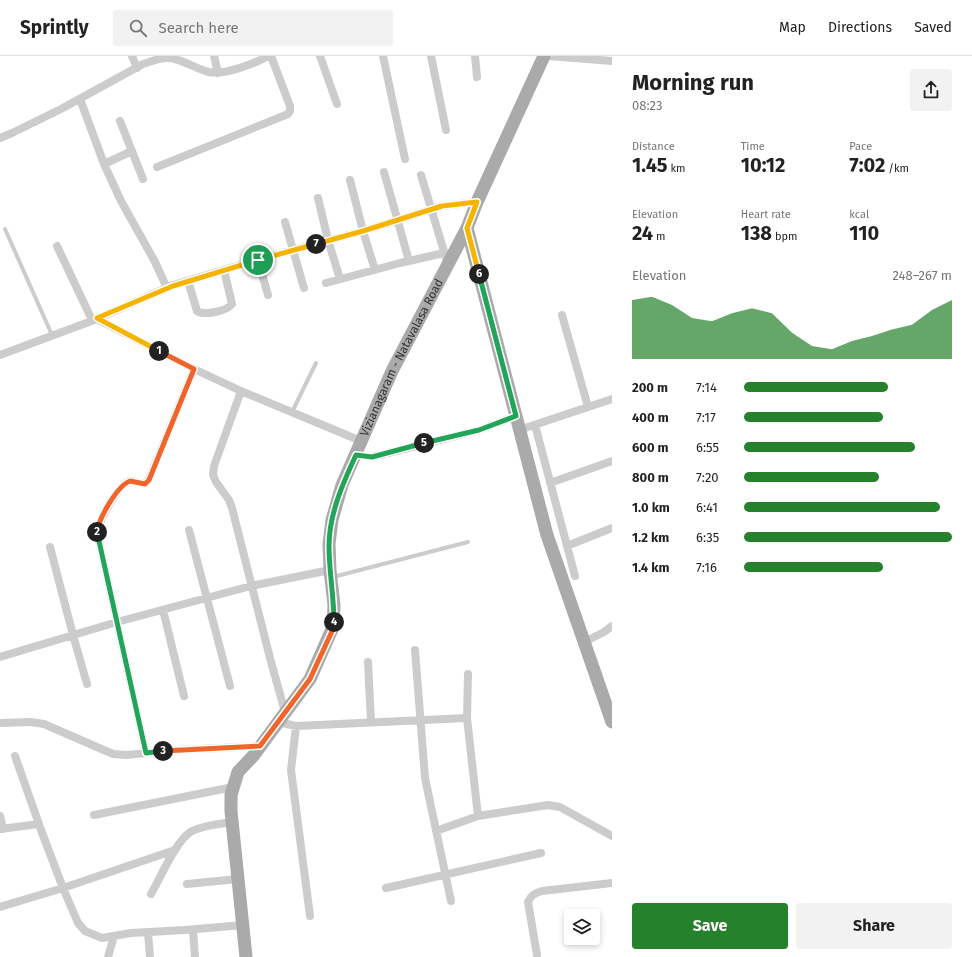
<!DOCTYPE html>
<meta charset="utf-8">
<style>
body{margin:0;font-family:"Fira Sans",sans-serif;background:#f2f2f2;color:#222;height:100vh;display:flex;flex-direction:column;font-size:15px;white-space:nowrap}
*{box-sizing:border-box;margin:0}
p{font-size:13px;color:#767676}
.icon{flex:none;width:22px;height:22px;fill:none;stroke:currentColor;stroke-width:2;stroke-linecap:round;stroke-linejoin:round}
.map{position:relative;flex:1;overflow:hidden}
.sheet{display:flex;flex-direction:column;background:#fff;width:360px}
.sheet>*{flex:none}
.buttons{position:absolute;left:564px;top:853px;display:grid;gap:8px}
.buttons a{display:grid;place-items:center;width:36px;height:36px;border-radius:4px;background:#fff;box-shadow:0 2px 6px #0003;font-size:20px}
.pin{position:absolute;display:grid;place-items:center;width:34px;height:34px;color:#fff;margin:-17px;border:2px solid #fff;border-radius:50%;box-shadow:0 1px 4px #0007}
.km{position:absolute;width:20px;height:20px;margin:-10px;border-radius:50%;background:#222;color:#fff;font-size:11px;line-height:20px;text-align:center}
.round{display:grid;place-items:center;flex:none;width:42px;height:42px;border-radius:4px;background:#f2f2f2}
.overview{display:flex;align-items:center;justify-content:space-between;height:68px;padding:0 20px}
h1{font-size:22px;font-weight:700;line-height:30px}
.metrics{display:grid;grid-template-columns:repeat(3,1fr);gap:6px;height:68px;padding:4px 20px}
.metrics div{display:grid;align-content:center}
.metrics b{font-size:20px;font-weight:700}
.metrics small{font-size:11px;font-weight:400}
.metrics p{font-size:11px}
.chart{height:112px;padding:8px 20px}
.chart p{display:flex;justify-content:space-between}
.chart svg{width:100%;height:72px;margin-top:4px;fill:#25812b;opacity:.7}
.action{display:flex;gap:8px;margin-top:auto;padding:8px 20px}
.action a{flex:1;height:46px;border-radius:4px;background:#25812b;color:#fff;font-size:16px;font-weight:700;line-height:46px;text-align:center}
.action a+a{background:#f2f2f2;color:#222}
ul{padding:0 20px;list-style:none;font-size:13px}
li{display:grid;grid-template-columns:64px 48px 1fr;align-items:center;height:30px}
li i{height:10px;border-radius:5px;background:#25812b}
header{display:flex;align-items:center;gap:24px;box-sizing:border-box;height:56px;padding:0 20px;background:#fff;border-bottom:1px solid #e0e0e0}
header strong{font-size:19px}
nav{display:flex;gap:22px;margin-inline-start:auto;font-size:14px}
.search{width:280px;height:36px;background:#f2f2f2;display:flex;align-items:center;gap:10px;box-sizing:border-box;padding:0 14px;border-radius:4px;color:#767676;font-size:15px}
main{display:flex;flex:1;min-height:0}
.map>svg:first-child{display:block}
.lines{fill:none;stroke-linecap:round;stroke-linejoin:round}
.service{stroke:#ccc;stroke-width:4}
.minor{stroke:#ccc;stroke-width:8}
.primary{stroke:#aaa;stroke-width:13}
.split-1-casing{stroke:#fff;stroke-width:8}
.split-2-casing{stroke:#fff;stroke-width:8}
.split-3-casing{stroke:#fff;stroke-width:8}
.split-4-casing{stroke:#fff;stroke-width:8}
.split-5-casing{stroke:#fff;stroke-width:8}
.split-6-casing{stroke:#fff;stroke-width:8}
.split-7-casing{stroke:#fff;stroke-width:8}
.split-8-casing{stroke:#fff;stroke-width:8}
.split-1{stroke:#f5b400;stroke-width:5}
.split-2{stroke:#f0652b;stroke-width:5}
.split-3{stroke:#22a559;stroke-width:5}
.split-4{stroke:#f0652b;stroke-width:5}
.split-5{stroke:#22a559;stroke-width:5}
.split-6{stroke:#22a559;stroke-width:5}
.split-7{stroke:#f5b400;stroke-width:5}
.split-8{stroke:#f5b400;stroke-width:5}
.labels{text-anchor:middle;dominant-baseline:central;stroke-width:4;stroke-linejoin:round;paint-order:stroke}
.street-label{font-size:12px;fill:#323232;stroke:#fff}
</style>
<header>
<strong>Sprintly</strong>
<div class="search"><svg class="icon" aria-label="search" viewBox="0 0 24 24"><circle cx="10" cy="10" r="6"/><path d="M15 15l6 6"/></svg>Search here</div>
<nav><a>Map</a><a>Directions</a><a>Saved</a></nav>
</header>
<main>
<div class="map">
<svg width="612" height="901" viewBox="0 0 612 901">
<rect width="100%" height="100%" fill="#fff"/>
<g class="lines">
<path class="service" d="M 5,173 L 52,279
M 292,356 L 316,307
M 333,521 L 468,486"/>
<path class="minor" d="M 132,0 L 137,12
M 214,0 L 218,17
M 320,0 L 337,48
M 383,0 L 405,103
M 431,0 L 446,74
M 475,0 L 477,21
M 548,0 L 612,5
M 80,43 L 104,108 L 121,145 L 154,204 L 167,232
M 120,65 L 143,123
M 0,82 L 12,77 L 61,53 L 143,8 C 153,5 164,0 174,3 C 185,5 197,13 209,16 C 225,19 254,8 268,0
M 104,108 L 132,95
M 157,111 L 288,58 L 290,55 L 290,50 L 271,0
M 384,116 L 409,205
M 421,119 L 446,202
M 350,124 L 363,175 L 375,214
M 318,142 L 328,184 L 340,223
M 285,166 L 304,232
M 57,190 L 92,264
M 258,204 L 268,239
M 188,225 L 197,255 C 204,260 227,255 232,248 L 224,214
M 326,227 L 400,207 L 444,197
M 562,259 L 588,351
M 97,263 L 194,313 L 241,335 L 361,385
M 0,299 L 97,263 L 173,229 L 271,200 L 363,175 L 442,150 L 477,146
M 241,335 L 214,410 L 213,419 L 216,426 L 229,444 L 232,452 L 270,602 L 285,656
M 535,369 L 575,520
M 519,374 L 612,343
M 356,399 L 372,401 L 479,374 L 516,360
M 550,427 L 612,405
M 189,474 L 230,630
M 567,490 L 612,472
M 50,491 L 73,579 L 87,628
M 163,554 L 184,640
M 584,586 L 604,576 L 612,570
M 415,594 L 425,722 L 451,845
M 0,601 L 117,566 L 251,530 L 330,514
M 368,606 L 371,666
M 468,618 L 467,662 L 478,760
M 278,666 L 296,670 L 467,662
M 0,667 L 31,666 L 44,668 L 113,698 L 126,699 L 178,694 L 260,690
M 296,670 L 291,714 L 310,860
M 146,697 L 97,476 C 99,465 119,428 129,425 C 135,424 140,428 145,428 L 149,423 L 194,313
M 15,700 L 41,774 L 63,832 L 78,867 L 85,875 L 102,882 L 131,877 L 185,874 L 243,869
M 94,759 L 233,731
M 0,760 L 3,773
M 0,773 L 39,768
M 436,775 L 478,760 L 548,749 L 560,751 L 612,780
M 187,828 L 238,823
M 386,832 L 541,797
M 151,838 C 161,821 176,784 192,775 C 204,769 220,768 232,766
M 0,851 L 63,832 L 175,794
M 193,874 L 195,901
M 148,877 L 150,901
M 537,899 L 528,846 C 531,839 535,837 542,835 L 612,827
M 108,901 L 114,880"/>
<g class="primary">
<path d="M 467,172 L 547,479 L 612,666"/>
<path id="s1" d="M 246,901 L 231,755 L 231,739 L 238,716 L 254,699 L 310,623 L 333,571 L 334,549 L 330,514 L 329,488 L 332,464 L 342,429 L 392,315 L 467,172 L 477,146 L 544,0"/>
</g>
</g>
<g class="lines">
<defs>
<path id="split-1" d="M 159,295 L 97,262 L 173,230 L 258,204"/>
<path id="split-2" d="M 97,476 C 99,462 117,430 130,425 L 145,428 L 149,424 L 194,313 L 159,295"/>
<path id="split-3" d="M 97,476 L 146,697 L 163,695"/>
<path id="split-4" d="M 163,695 L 260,690 L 310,623 L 334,571 L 334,566"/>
<path id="split-5" d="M 334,566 C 334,541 329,515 329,490 C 329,458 343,427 356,399 L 372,401 L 424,387"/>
<path id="split-6" d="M 424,387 L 479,374 L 516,360 L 479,218"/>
<path id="split-7" d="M 316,188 L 363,175 L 442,150 L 477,146 L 467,172 L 479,218"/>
<path id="split-8" d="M 258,204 L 316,188"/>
</defs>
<use href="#split-1" class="split-1-casing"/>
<use href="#split-2" class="split-2-casing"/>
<use href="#split-3" class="split-3-casing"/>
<use href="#split-4" class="split-4-casing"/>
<use href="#split-5" class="split-5-casing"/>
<use href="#split-6" class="split-6-casing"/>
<use href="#split-7" class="split-7-casing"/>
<use href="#split-8" class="split-8-casing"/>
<use href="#split-1" class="split-1"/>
<use href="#split-2" class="split-2"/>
<use href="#split-3" class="split-3"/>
<use href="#split-4" class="split-4"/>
<use href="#split-5" class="split-5"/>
<use href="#split-6" class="split-6"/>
<use href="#split-7" class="split-7"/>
<use href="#split-8" class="split-8"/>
</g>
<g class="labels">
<g class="street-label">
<text stroke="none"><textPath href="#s1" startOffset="646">Vizianagaram - Natavalasa Road</textPath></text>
</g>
</g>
</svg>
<div class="buttons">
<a><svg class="icon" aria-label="layers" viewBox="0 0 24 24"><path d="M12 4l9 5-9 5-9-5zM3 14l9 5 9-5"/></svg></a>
</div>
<div class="pin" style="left:258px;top:204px;background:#1e9e55"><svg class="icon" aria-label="arrive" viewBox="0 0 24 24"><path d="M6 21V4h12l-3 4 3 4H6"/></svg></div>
<b class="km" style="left:159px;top:295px">1</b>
<b class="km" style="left:97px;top:476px">2</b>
<b class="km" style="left:163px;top:695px">3</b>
<b class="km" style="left:334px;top:566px">4</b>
<b class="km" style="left:424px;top:387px">5</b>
<b class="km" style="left:479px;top:218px">6</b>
<b class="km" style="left:316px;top:188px">7</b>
</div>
<section class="sheet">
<div class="overview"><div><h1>Morning run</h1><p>08:23</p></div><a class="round"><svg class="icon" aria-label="share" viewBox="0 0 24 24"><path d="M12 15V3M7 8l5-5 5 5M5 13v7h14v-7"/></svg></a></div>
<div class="metrics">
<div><p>Distance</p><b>1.45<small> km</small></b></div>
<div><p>Time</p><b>10:12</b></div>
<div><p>Pace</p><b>7:02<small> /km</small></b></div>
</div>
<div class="metrics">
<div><p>Elevation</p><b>24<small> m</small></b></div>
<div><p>Heart rate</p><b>138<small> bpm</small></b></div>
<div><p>kcal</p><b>110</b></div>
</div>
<div class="chart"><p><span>Elevation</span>248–267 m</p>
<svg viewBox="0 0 160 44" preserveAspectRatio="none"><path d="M0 44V8L10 6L20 11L30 19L40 21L50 16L60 13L70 16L80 28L90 36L100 38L110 33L120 30L130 26L140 23L150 14L160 8V44z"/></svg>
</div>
<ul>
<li><b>200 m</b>7:14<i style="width:69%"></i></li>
<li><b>400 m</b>7:17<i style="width:67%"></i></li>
<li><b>600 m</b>6:55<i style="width:82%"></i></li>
<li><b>800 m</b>7:20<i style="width:65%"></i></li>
<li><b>1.0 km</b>6:41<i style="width:94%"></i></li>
<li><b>1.2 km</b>6:35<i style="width:100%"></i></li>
<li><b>1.4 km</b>7:16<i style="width:67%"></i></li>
</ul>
<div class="action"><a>Save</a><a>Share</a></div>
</section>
</main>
